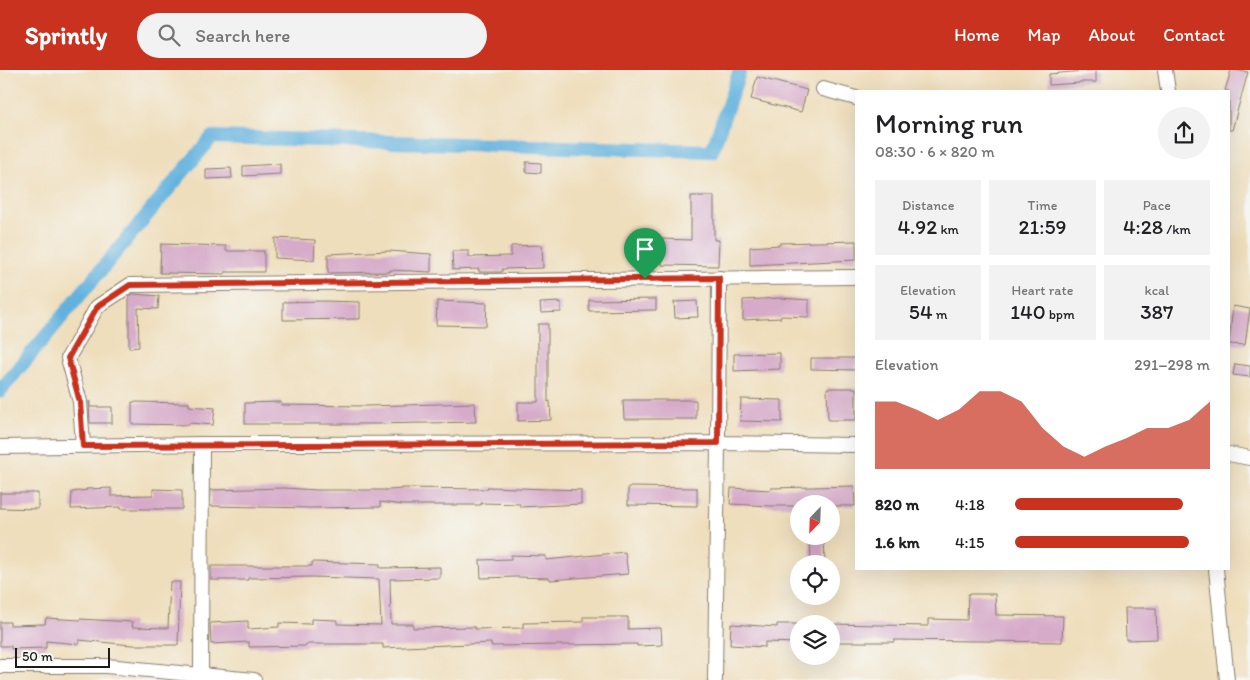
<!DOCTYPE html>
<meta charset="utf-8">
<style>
body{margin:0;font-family:Itim,sans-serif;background:#f2f2f2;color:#202124;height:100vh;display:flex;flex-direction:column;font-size:19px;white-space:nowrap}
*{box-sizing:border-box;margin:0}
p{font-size:16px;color:#757577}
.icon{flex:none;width:28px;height:28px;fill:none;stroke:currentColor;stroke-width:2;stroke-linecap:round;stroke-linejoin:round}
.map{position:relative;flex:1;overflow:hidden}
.sheet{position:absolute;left:855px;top:20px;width:375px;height:480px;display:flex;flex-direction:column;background:#fff;border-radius:0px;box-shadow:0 5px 20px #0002}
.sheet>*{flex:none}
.needle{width:32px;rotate:203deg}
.fabs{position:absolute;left:790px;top:425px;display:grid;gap:10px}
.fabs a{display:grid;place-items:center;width:50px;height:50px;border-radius:50%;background:#fff;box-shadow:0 5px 20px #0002;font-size:25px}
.scale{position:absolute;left:15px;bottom:12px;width:95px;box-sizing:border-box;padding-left:5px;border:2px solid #1c1c1c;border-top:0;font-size:14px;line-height:18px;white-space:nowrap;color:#1c1c1c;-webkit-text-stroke:4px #f6f6f2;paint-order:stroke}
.pin{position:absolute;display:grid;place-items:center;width:42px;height:42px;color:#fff;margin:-51px -21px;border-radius:50% 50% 50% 0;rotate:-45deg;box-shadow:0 0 5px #0007}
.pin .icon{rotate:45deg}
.round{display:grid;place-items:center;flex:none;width:52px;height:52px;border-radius:26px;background:#f2f2f2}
.head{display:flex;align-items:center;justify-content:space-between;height:85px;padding:0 20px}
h1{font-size:28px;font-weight:600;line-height:38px}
.stats{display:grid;grid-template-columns:repeat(3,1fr);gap:8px;height:85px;padding:5px 20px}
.stats div{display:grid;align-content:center;border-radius:0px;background:#f2f2f2;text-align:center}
.stats b{font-size:21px;font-weight:600}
.stats small{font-size:14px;font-weight:400}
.stats p{font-size:14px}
.chart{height:140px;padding:10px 20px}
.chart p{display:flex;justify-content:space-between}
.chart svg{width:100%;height:90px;margin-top:5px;fill:#c8321e;opacity:.7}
ul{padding:0 20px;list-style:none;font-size:16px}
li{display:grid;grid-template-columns:80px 60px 1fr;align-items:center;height:38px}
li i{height:12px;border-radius:6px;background:#c8321e}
header{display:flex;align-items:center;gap:30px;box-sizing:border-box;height:70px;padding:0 25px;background:#c8321e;color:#fff}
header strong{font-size:24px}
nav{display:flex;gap:28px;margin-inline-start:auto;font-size:18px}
.search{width:350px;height:45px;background:#f2f2f2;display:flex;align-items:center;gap:12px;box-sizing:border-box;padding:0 18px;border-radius:28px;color:#757577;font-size:19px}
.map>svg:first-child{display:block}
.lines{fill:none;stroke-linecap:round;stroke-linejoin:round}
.canal{stroke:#64b2de;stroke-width:14}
.building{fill:#d6aac9}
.minor-casing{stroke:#867d6c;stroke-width:16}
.minor{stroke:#fff;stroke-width:14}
.route-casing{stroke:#fff;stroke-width:10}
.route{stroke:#c8321e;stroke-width:6}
</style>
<header>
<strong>Sprintly</strong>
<div class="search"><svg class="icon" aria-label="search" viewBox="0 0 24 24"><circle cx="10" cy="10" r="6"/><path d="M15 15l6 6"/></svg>Search here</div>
<nav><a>Home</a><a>Map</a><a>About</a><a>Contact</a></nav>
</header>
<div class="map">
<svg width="1250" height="610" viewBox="0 0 1250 610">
<rect width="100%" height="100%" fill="#f6f6f2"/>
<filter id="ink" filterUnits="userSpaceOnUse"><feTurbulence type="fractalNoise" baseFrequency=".02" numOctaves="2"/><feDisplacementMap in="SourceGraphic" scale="10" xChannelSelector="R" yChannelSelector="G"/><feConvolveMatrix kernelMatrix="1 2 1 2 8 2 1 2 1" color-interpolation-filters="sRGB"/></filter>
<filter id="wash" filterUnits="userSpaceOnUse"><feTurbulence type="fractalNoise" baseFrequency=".0096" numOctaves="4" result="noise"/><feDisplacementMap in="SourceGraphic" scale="20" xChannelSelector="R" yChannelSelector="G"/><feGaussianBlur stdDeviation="1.12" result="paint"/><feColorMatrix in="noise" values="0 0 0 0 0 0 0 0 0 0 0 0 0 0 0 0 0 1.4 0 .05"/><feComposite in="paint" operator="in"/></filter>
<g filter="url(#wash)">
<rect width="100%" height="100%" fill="#efdebc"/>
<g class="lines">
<path class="canal" d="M 0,321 L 212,67 L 712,81 L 740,0"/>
</g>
<g id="blocks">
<path class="building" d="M 1096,0 L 1096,12 L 1079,12 L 1079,13 L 1049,15 L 1049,4 Z
M 1231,0 L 1248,2 L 1232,60 L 1229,60 L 1229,21 L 1225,21 Z
M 757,7 L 807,20 L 801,42 L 751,29 Z
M 526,92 L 541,93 L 541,103 L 526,102 Z
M 280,94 L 280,104 L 243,106 L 243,96 Z
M 231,98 L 232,108 L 206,109 L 206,99 Z
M 691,126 L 714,126 L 714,170 L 719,170 L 718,196 L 662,195 L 662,169 L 691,170 Z
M 275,168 L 315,170 L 314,190 L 275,188 Z
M 856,171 L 856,190 L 750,195 L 750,177 L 780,175 L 780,173 Z
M 161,174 L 226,176 L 226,181 L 264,181 L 264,202 L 225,202 L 225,204 L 160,203 Z
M 542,175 L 543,198 L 502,199 L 502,202 L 479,202 L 479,199 L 453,200 L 452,181 L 469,181 L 469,187 L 511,186 L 511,176 Z
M 389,181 L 431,184 L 431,202 L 390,200 L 390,202 L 328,203 L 328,184 Z
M 133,224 L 159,226 L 158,239 L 138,238 L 139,277 L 129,278 L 129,226 Z
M 781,228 L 809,230 L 809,247 L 781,246 L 781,248 L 743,250 L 743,230 Z
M 656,229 L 656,240 L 589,241 L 589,230 Z
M 323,231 L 360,232 L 360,249 L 283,250 L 283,232 Z
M 437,231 L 487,233 L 486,256 L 436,255 Z
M 697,231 L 698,247 L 675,248 L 674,232 Z
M 561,232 L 561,242 L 541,243 L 540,233 Z
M 1233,236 L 1250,239 L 1245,275 L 1229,274 Z
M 538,254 L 548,254 L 548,332 L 550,331 L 551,350 L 518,351 L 518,332 L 538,332 Z
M 780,283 L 780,299 L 734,301 L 734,284 Z
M 811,288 L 856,288 L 856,300 L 811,299 Z
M 1235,294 L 1250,296 L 1250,307 L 1233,305 Z
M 827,318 L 856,318 L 856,350 L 828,350 Z
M 741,329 L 782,330 L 782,352 L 740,351 Z
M 623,330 L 696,330 L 696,349 L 624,349 Z
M 89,331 L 90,331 L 90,337 L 112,337 L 112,353 L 90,353 Z
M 132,332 L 189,333 L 189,336 L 215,338 L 213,355 L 189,353 L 189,355 L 132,354 Z
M 281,332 L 281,335 L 366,336 L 475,333 L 476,352 L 374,354 L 245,354 L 245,333 Z
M 854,416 L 855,436 L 831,436 L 831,434 L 799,434 L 799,436 L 771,436 L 730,434 L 731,418 L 771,420 L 771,418 Z
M 487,417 L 581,420 L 581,434 L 520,437 L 520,434 L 481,433 L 481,435 L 402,435 L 380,432 L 380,437 L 311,438 L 210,436 L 211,420 L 284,418 L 317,420 L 388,420 L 402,419 L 402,418 L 487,419 Z
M 628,417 L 697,418 L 697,436 L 628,435 Z
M 111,418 L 111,426 L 153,425 L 153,419 L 182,420 L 182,439 L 121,439 L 121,437 L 71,439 L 72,422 L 87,420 L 86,419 Z
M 0,423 L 38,423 L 38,439 L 0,438 Z
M 810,466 L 824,466 L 825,494 L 811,494 Z
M 625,482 L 628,504 L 550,510 L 550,508 L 517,507 L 481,508 L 480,490 L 511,489 L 511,485 L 546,486 L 546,490 Z
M 312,492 L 380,494 L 380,498 L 440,497 L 440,508 L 390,509 L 391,554 L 413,554 L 413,558 L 475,557 L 475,559 L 523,558 L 523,553 L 583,552 L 583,547 L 628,547 L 628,559 L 661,558 L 662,575 L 637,576 L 637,574 L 491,576 L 491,573 L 383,578 L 383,574 L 306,574 L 306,576 L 249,577 L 249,572 L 211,574 L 210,553 L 248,551 L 248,559 L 279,557 L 279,553 L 311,554 L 311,549 L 337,550 L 337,554 L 381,555 L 379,509 L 311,507 L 248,508 L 248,510 L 211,510 L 211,496 L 312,496 Z
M 170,512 L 180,512 L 178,575 L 132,575 L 79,570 L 79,574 L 46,571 L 46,578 L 11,579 L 11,576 L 0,576 L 0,552 L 10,552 L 10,555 L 45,554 L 46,548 L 80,550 L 80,549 L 133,552 L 132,557 L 168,558 Z
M 968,524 L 995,524 L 996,545 L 1063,546 L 1062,572 L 894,570 L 894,572 L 831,572 L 831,554 L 928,556 L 928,549 L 967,550 Z
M 1125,538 L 1156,538 L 1157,569 L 1126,570 Z
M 731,554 L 777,557 L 777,554 L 799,554 L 799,573 L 765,572 L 765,577 L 730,575 Z"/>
</g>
</g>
<g filter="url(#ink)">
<use href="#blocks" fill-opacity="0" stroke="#867d6c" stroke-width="1"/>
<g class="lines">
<defs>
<path id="minor" d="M 1165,0 L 1168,21
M 823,19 L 856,28
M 719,208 L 718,373 L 856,375
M 202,374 L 718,373 L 715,610
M 83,375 L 80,332 L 68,288 L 97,237 L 130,215 L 856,207
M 0,377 L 202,374 L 201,605
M 1229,384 L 1250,388
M 1216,499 L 1227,610
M 0,596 L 106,596 L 254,610"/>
</defs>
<use href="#minor" class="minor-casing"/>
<use href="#minor" class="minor"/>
</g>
</g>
<g class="lines" filter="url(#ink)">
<defs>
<path id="route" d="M 719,208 L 718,373 L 83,376 L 80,332 L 68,288 L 97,237 L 130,215 Z"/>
</defs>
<use href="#route" class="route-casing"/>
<use href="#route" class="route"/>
</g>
</svg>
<div class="fabs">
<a><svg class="needle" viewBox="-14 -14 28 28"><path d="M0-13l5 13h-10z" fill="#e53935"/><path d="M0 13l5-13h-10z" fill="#757577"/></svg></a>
<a><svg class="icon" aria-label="locate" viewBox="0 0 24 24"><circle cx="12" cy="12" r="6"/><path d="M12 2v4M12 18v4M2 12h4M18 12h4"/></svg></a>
<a><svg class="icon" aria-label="layers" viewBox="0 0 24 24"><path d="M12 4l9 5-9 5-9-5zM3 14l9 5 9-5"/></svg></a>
</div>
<div class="scale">50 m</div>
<div class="pin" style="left:645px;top:209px;background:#1e9e55"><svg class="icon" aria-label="arrive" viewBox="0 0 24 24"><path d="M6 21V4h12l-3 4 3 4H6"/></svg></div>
<section class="sheet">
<div class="head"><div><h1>Morning run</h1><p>08:30 · 6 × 820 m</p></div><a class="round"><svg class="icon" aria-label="share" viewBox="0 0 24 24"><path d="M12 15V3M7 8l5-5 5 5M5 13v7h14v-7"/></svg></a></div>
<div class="stats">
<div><p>Distance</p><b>4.92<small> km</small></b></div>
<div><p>Time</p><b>21:59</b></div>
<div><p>Pace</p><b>4:28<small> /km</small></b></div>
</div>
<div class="stats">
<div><p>Elevation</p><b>54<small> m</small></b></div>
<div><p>Heart rate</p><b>140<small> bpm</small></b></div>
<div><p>kcal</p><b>387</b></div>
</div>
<div class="chart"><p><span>Elevation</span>291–298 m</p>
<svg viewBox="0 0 160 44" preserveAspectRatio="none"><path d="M0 44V11L10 11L20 15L30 20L40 15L50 6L60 6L70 11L80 24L90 33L100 38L110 33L120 29L130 24L140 24L150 20L160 11V44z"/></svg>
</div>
<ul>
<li><b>820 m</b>4:18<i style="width:86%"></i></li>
<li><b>1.6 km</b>4:15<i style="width:89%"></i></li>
</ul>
</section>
</div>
